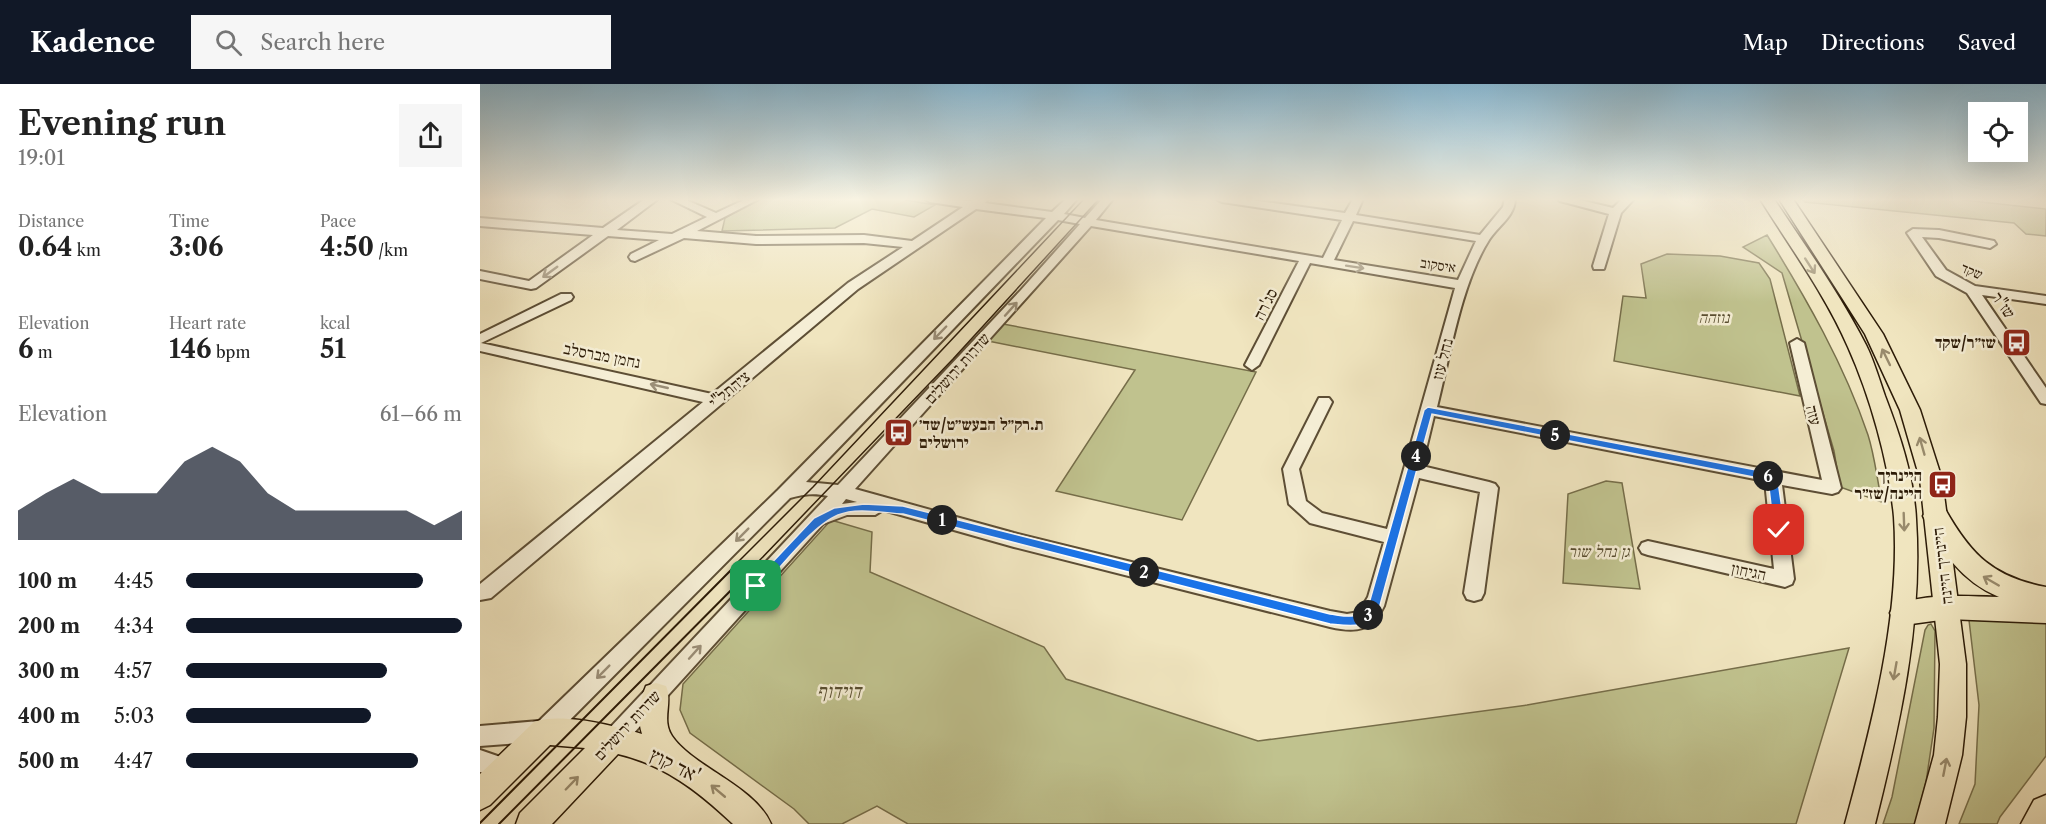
<!DOCTYPE html>
<meta charset="utf-8">
<style>
body{margin:0;font-family:"Libre Caslon Text","Frank Ruhl Libre",serif;background:#f6f6f6;color:#222;height:100vh;display:flex;flex-direction:column;font-size:22px;white-space:nowrap}
*{box-sizing:border-box;margin:0}
p{font-size:20px;color:#767676}
.icon{flex:none;width:33px;height:33px;fill:none;stroke:currentColor;stroke-width:2;stroke-linecap:round;stroke-linejoin:round}
.map{position:relative;flex:1;overflow:hidden}
.drawer{display:flex;flex-direction:column;background:#fff;width:480px}
.drawer>*{flex:none}
.buttons{position:absolute;left:1488px;top:18px;display:grid;gap:12px}
.buttons a{display:grid;place-items:center;width:60px;height:60px;border-radius:0px;background:#fff;box-shadow:0 6px 24px #0002;font-size:30px}
.pin{position:absolute;display:grid;place-items:center;width:51px;height:51px;color:#fff;margin:-26px;border-radius:12px;box-shadow:0 3px 9px #0006}
.km{position:absolute;width:30px;height:30px;margin:-15px;border-radius:50%;background:#222;color:#fff;font-size:16px;line-height:30px;text-align:center}
.round{display:grid;place-items:center;flex:none;width:63px;height:63px;border-radius:0px;background:#f6f6f6}
.overview{display:flex;align-items:center;justify-content:space-between;height:102px;padding:0 18px}
h1{font-size:33px;font-weight:700;line-height:45px}
.metrics{display:grid;grid-template-columns:repeat(3,1fr);gap:9px;height:102px;padding:6px 18px}
.metrics div{display:grid;align-content:center}
.metrics b{font-size:26px;font-weight:700}
.metrics small{font-size:16px;font-weight:400}
.metrics p{font-size:16px}
.chart{height:168px;padding:12px 18px}
.chart p{display:flex;justify-content:space-between}
.chart svg{width:100%;height:108px;margin-top:6px;fill:#111827;opacity:.7}
ul{padding:0 18px;list-style:none;font-size:20px}
li{display:grid;grid-template-columns:96px 72px 1fr;align-items:center;height:45px}
li i{height:15px;border-radius:8px;background:#111827}
header{display:flex;align-items:center;gap:36px;box-sizing:border-box;height:84px;padding:0 30px;background:#111827;color:#fff}
header strong{font-size:28px}
nav{display:flex;gap:33px;margin-inline-start:auto;font-size:21px}
.search{width:420px;height:54px;background:#f6f6f6;display:flex;align-items:center;gap:15px;box-sizing:border-box;padding:0 21px;border-radius:0px;color:#767676;font-size:22px}
main{display:flex;flex:1;min-height:0}
.map>svg:first-child{display:block}
.green{fill:#c0c28e;stroke:#766e4a;stroke-width:1.5}
.lines{fill:none;stroke-linecap:round;stroke-linejoin:round}
.minor-casing{stroke:#5d4e35;stroke-width:4}
.major-casing{stroke:#2c1b07;stroke-width:3}
.highway-casing{stroke:#2c1b07;stroke-width:3}
.minor{fill:#f5eed5;fill-rule:evenodd}
.major{fill:#f0e5bf;fill-rule:evenodd}
.highway{fill:#f0e5bf;fill-rule:evenodd}
.tram-far1{stroke:#2c1b07;stroke-width:1.5}
.tram{stroke:#2c1b07;stroke-width:2}
.oneway{stroke:#988a6c}
.oneway2{stroke:#9b8f78}
.route{fill:#1a73e8;stroke:#fff;stroke-width:1.5}
.labels{text-anchor:middle;dominant-baseline:central;stroke-width:5;stroke-linejoin:round;paint-order:stroke}
.far-street-label{font-size:14px;fill:#2c1b07;stroke:#f5eed5}
.street-label{font-size:16px;fill:#2c1b07;stroke:#f5eed5}
.park-label{font-size:16px;font-style:italic;fill:#584d30;stroke:#f5eed5}
.poi-label{font-size:16px;font-weight:bold;fill:#2c1b07;stroke:#f5eed5;text-anchor:end}
.near-park-label{font-size:20px;font-style:italic;fill:#584d30;stroke:#f5eed5}
.near-street-label{font-size:20px;fill:#2c1b07;stroke:#f5eed5}
</style>
<header>
<strong>Kadence</strong>
<div class="search"><svg class="icon" aria-label="search" viewBox="0 0 24 24"><circle cx="10" cy="10" r="6"/><path d="M15 15l6 6"/></svg>Search here</div>
<nav><a>Map</a><a>Directions</a><a>Saved</a></nav>
</header>
<main>
<section class="drawer">
<div class="overview"><div><h1>Evening run</h1><p>19:01</p></div><a class="round"><svg class="icon" aria-label="share" viewBox="0 0 24 24"><path d="M12 15V3M7 8l5-5 5 5M5 13v7h14v-7"/></svg></a></div>
<div class="metrics">
<div><p>Distance</p><b>0.64<small> km</small></b></div>
<div><p>Time</p><b>3:06</b></div>
<div><p>Pace</p><b>4:50<small> /km</small></b></div>
</div>
<div class="metrics">
<div><p>Elevation</p><b>6<small> m</small></b></div>
<div><p>Heart rate</p><b>146<small> bpm</small></b></div>
<div><p>kcal</p><b>51</b></div>
</div>
<div class="chart"><p><span>Elevation</span>61–66 m</p>
<svg viewBox="0 0 160 44" preserveAspectRatio="none"><path d="M0 44V32L10 25L20 19L30 25L40 25L50 25L60 12L70 6L80 12L90 25L100 32L110 32L120 32L130 32L140 32L150 38L160 32V44z"/></svg>
</div>
<ul>
<li><b>100 m</b>4:45<i style="width:86%"></i></li>
<li><b>200 m</b>4:34<i style="width:100%"></i></li>
<li><b>300 m</b>4:57<i style="width:73%"></i></li>
<li><b>400 m</b>5:03<i style="width:67%"></i></li>
<li><b>500 m</b>4:47<i style="width:84%"></i></li>
</ul>
</section>
<div class="map">
<svg width="1566" height="740" viewBox="0 0 1566 740">
<rect width="100%" height="100%" fill="#f0e5bf"/>
<filter id="stains"><feTurbulence type="fractalNoise" baseFrequency=".00333" numOctaves="4"/><feColorMatrix values="0 0 0 0 .2 0 0 0 0 .09 0 0 0 0 .02 0 0 0 .5 -.17"/></filter>
<radialGradient id="worn" r=".72"><stop offset=".6" stop-color="#630" stop-opacity="0"/><stop offset="1" stop-color="#630" stop-opacity=".3"/></radialGradient>
<path class="green" d="M 277,115 L 420,115 L 455,121 L 434,133 L 392,125 L 355,144 L 242,147 L 245,134 Z
M 1323,115 L 1474,115 L 1566,125 L 1566,152 L 1546,150 L 1534,139 L 1325,118 Z
M 1287,151 C 1326,214 1364,280 1388,351 C 1395,373 1397,396 1402,418 L 1360,403 L 1354,367 L 1302,189 L 1263,163 Z
M 1187,170 L 1240,172 L 1279,179 L 1290,195 L 1320,312 L 1134,277 L 1143,212 L 1166,214 L 1161,180 Z
M 523,240 L 776,288 L 702,436 L 576,407 L 655,286 L 508,257 Z
M 1126,397 L 1142,399 L 1160,505 L 1083,499 L 1088,410 Z
M 351,436 L 392,448 L 390,488 L 564,563 L 586,595 L 778,657 L 1047,621 L 1369,564 L 1316,740 L 428,740 L 397,722 L 362,740 L 329,740 L 314,725 L 210,649 L 200,626 L 203,600 Z
M 1489,536 L 1566,539 L 1566,672 L 1520,733 L 1517,740 L 1479,740 L 1495,700 L 1499,621 Z
M 1451,540 L 1455,547 L 1454,644 L 1446,698 L 1435,740 L 1403,740 L 1412,713 L 1445,546 L 1448,541 Z"/>
<g class="lines">
<defs>
<path id="minor" d="M 165,115 L 178,115 L 137,146 L 192,150 L 227,133 L 190,115 L 204,115 L 236,129 L 266,115 L 279,115 L 217,147 L 276,152 L 384,151 L 432,157 L 483,123 L 450,118 L 445,115 L 492,117 L 496,115 L 508,115 L 505,119 L 572,128 L 586,115 L 597,115 L 584,130 L 605,134 L 622,115 L 633,115 L 616,136 L 843,174 L 862,136 L 742,118 L 736,115 L 764,115 L 865,129 L 873,115 L 883,115 L 876,131 L 1000,151 L 1023,123 L 1025,115 L 1035,115 C 1035,132 1018,142 1009,156 C 981,200 970,272 957,323 L 1342,396 L 1310,259 L 1317,255 L 1324,259 L 1361,404 L 1358,408 L 1352,410 L 1302,401 L 1314,495 L 1312,500 L 1305,503 L 1168,471 L 1162,469 L 1159,464 L 1162,459 L 1168,457 L 1294,485 L 1285,397 L 954,332 L 942,382 L 1009,398 L 1015,400 L 1018,404 L 1004,509 L 1001,515 L 994,517 L 987,515 L 984,509 L 1000,408 L 939,394 L 904,522 C 892,547 876,549 850,543 L 534,463 L 403,426 L 395,431 L 367,431 L 343,440 L 142,662 L 134,665 L 126,662 L 123,655 L 126,648 L 348,412 C 334,409 324,410 310,414 L 72,654 L 64,657 L 0,662 L 0,642 L 59,637 L 298,406 L 566,134 L 496,125 L 378,205 L 11,514 L 0,516 L 0,500 L 223,318 L 0,267 L 0,250 L 81,210 L 91,210 L 93,213 L 91,216 L 1,259 L 232,310 L 368,199 L 423,163 L 384,159 L 276,160 L 204,154 L 155,177 L 151,176 L 149,173 L 151,170 L 179,156 L 128,152 L 56,204 L 51,205 L 0,195 L 0,187 L 49,197 L 113,151 L 0,142 L 0,134 L 123,144 ZM 578,136 L 600,140 L 541,206 L 358,401 L 326,398 ZM 873,137 L 996,157 L 978,196 L 854,176 ZM 611,142 L 819,177 L 765,281 L 772,286 L 779,281 L 830,179 L 975,204 L 907,445 L 842,429 L 826,417 L 819,385 L 852,318 L 849,314 L 839,314 L 803,385 L 809,420 L 830,439 L 904,458 L 888,513 L 879,528 L 867,530 L 850,527 L 534,449 L 375,405 ZM 366,415 L 377,418 L 362,420 Z
M 1078,115 L 1096,115 L 1133,124 L 1142,115 L 1154,115 L 1141,129 L 1124,185 L 1114,185 L 1113,182 L 1129,130 L 1080,117 Z
M 1433,145 L 1459,146 L 1514,157 L 1516,160 L 1510,164 L 1459,154 L 1442,153 L 1466,186 L 1495,202 L 1566,212 L 1566,220 L 1502,211 L 1566,304 L 1566,320 L 1561,319 L 1487,209 L 1456,192 L 1427,149 Z
M 0,666 L 26,675 L 32,692 L 29,700 L 21,703 L 13,700 L 9,691 L 0,688 Z"/>
<path id="major" d="M 1280,115 L 1294,115 C 1326,163 1360,210 1386,261 C 1394,277 1399,295 1405,312 C 1420,351 1434,393 1436,435 C 1443,538 1420,640 1395,740 L 1365,740 C 1391,644 1421,532 1414,433 C 1409,378 1390,312 1368,263 C 1345,210 1310,163 1280,115 Z
M 1299,115 L 1313,115 L 1403,250 L 1440,326 L 1462,395 L 1486,580 L 1486,633 L 1482,671 L 1465,740 L 1435,740 L 1454,671 L 1458,633 L 1460,580 L 1440,395 L 1420,326 L 1385,250 Z
M 176,599 L 186,602 C 193,618 181,636 192,652 C 213,683 275,702 291,740 L 253,740 C 219,708 185,681 138,670 L 72,740 L 36,740 L 40,729 L 105,664 L 70,661 L 10,721 L 0,726 L 0,690 L 54,638 C 81,628 135,642 162,650 C 157,634 159,618 166,602 Z"/>
<path id="highway" d="M 1456,422 L 1465,425 C 1491,471 1513,493 1566,503 L 1566,539 L 1468,535 L 1424,541 L 1414,537 L 1410,529 L 1414,521 C 1448,509 1484,512 1519,513 C 1481,497 1462,468 1443,432 L 1447,425 Z
M 1566,711 L 1566,740 L 1541,740 L 1554,716 Z"/>
</defs>
<use href="#minor" class="minor-casing"/>
<use href="#major" class="major-casing"/>
<use href="#highway" class="highway-casing"/>
<use href="#minor" class="minor"/>
<use href="#major" class="major"/>
<use href="#highway" class="highway"/>
<path class="tram-far1" d="M 257,479 L 333,403 L 604,115
M 277,479 L 473,275 L 619,115"/>
<path class="tram" d="M 0,739 L 259,478
M 19,740 L 279,478"/>
</g>
<defs><path id="oneway-shaft" d="M-6 0H5M1.5-3L5.5 0L1.5 3" fill="none" stroke-width="1.6" stroke-linecap="round" stroke-linejoin="round" transform="scale(1.5)"/></defs>
<g class="oneway">
<use href="#oneway-shaft" transform="translate(1330 182) rotate(57)"/>
<use href="#oneway-shaft" transform="translate(1406 273) rotate(-116)"/>
<use href="#oneway-shaft" transform="translate(1442 362) rotate(-106)"/>
<use href="#oneway-shaft" transform="translate(1424 438) rotate(88)"/>
<use href="#oneway-shaft" transform="translate(1511 497) rotate(-150)"/>
<use href="#oneway-shaft" transform="translate(1415 587) rotate(100)"/>
<use href="#oneway-shaft" transform="translate(1465 683) rotate(-79)"/>
<use href="#oneway-shaft" transform="translate(92 699) rotate(-46)"/>
<use href="#oneway-shaft" transform="translate(238 707) rotate(-140)"/>
</g>
<g class="oneway2">
<use href="#oneway-shaft" transform="translate(875 183) rotate(9)"/>
<use href="#oneway-shaft" transform="translate(70 188) rotate(144)"/>
<use href="#oneway-shaft" transform="translate(531 225) rotate(-48)"/>
<use href="#oneway-shaft" transform="translate(460 249) rotate(134)"/>
<use href="#oneway-shaft" transform="translate(179 302) rotate(-167)"/>
<use href="#oneway-shaft" transform="translate(262 451) rotate(135)"/>
<use href="#oneway-shaft" transform="translate(215 568) rotate(-48)"/>
<use href="#oneway-shaft" transform="translate(123 588) rotate(135)"/>
</g>
<linearGradient id="sky" x2="0" y2="1"><stop stop-color="#89b8d2"/><stop offset="0.53" stop-color="#f8f3e2"/><stop offset="1" stop-color="#f8f3e2" stop-opacity="0"/></linearGradient>
<rect width="1566" height="218" fill="url(#sky)"/>
<path class="route" d="M 948,323 L 1297,390 L 1305,446 L 1299,450 L 1294,446 L 1288,396 L 952,330 L 899,525 C 887,546 870,542 850,540 L 423,430 C 403,429 377,423 358,431 C 332,442 300,484 280,506 L 272,506 L 270,502 L 334,434 L 354,424 L 384,420 L 423,422 L 850,530 C 866,532 877,536 888,523 L 944,326 Z"/>
<defs>
<symbol id="bus-square" viewBox="-11 -11 22 22"><rect x="-9" y="-9" width="18" height="18" rx="4" fill="#8f2418" stroke="#f5eed5"/><path d="M-5-6H5V4H4V6H2V4H-2V6H-4V4H-5ZM-3.5-4V0h7V-4ZM-3.5 1.2v1.5H-2V1.2ZM2 1.2v1.5H3.5V1.2Z" fill="#fff"/></symbol>
</defs>
<g fill-rule="evenodd">
<use href="#bus-square" x="1520" y="242" width="33" height="33"/>
<use href="#bus-square" x="402" y="332" width="33" height="33"/>
<use href="#bus-square" x="1446" y="384" width="33" height="33"/>
</g>
<g class="labels">
<g class="far-street-label">
<text transform="translate(958 181) rotate(9)">איסקוב</text>
<text transform="translate(1492 187) rotate(22)">שקד</text>
</g>
<g class="street-label">
<text transform="translate(785 220) rotate(-63)">סג'רה</text>
<text transform="translate(1524 221) rotate(56)">שז"ר</text>
<text transform="translate(122 271) rotate(11)">נחמן מברסלב</text>
<text transform="translate(962 275) rotate(-75)">נחל עוז</text>
<text transform="translate(477 284) rotate(-48)">שדרות ירושלים</text>
<text transform="translate(249 305) rotate(-40)">ציהתל"י</text>
<text transform="translate(1334 331) rotate(76)">עזה</text>
<text transform="translate(1462 482) rotate(-97)">היינריך היינה</text>
<text transform="translate(1269 487) rotate(12)">הגיחון</text>
<text transform="translate(147 641) rotate(-47)">שדרות ירושלים</text>
</g>
<g class="park-label">
<text x="1234" y="233">נוזהה</text>
<text x="1119" y="467">גן נחל שור</text>
</g>
<g class="poi-label">
<text x="1516" y="258">שז״ר/שקד</text>
<text x="439" y="340" text-anchor="start">ת.רק״ל הבעש״ט/שד׳<tspan x="439" dy="18">ירושלים</tspan></text>
<text x="1442" y="391">היינריך<tspan x="1442" dy="18">היינה/שז״ר</tspan></text>
</g>
<g class="near-park-label">
<text x="359" y="607">דוידוף</text>
</g>
<g class="near-street-label">
<text transform="translate(195 681) rotate(27)">אד קוץ'</text>
</g>
</g>
<rect width="100%" height="100%" filter="url(#stains)"/>
<rect width="100%" height="100%" fill="url(#worn)"/>
</svg>
<div class="buttons">
<a><svg class="icon" aria-label="locate" viewBox="0 0 24 24"><circle cx="12" cy="12" r="6"/><path d="M12 2v4M12 18v4M2 12h4M18 12h4"/></svg></a>
</div>
<div class="pin" style="left:276px;top:502px;background:#1e9e55"><svg class="icon" aria-label="arrive" viewBox="0 0 24 24"><path d="M6 21V4h12l-3 4 3 4H6"/></svg></div>
<div class="pin" style="left:1299px;top:446px;background:#d93025"><svg class="icon" aria-label="check" viewBox="0 0 24 24"><path d="M5 12l5 5 9-10"/></svg></div>
<b class="km" style="left:462px;top:436px">1</b>
<b class="km" style="left:664px;top:488px">2</b>
<b class="km" style="left:888px;top:531px">3</b>
<b class="km" style="left:936px;top:372px">4</b>
<b class="km" style="left:1075px;top:351px">5</b>
<b class="km" style="left:1288px;top:392px">6</b>
</div>
</main>
